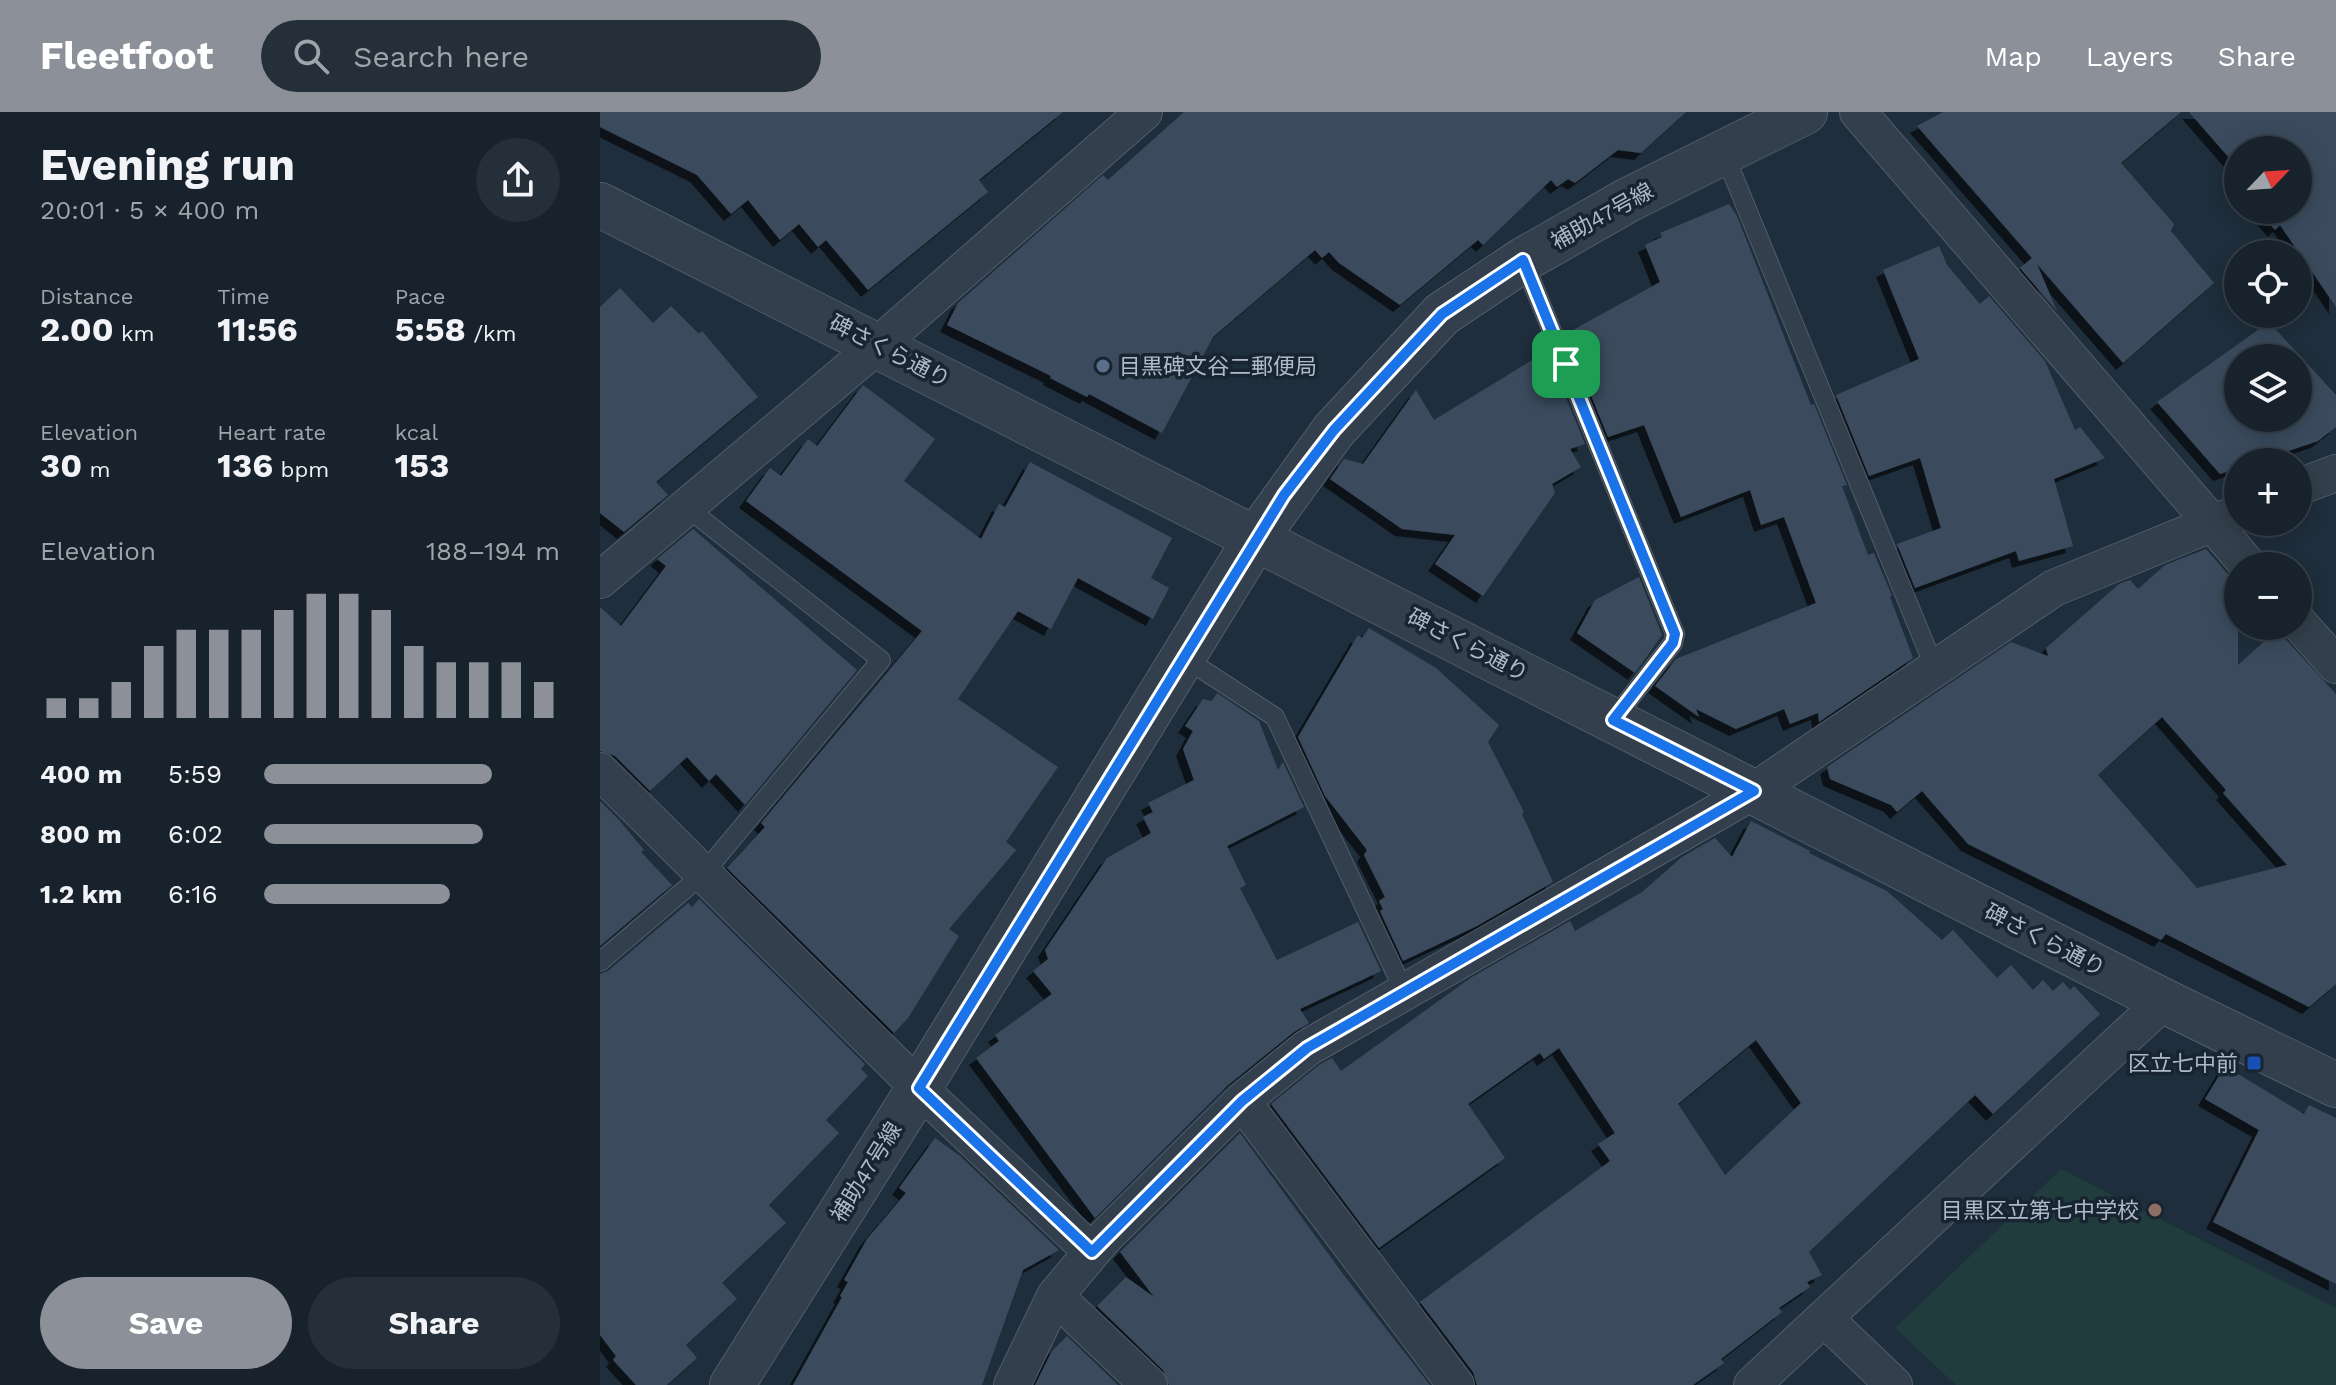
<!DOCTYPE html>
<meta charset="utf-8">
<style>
body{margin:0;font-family:"Work Sans","Noto Sans JP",sans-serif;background:#242f39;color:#f1f3f6;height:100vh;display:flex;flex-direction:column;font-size:30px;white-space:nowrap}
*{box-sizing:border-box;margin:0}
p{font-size:26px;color:#9ea4aa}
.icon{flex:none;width:44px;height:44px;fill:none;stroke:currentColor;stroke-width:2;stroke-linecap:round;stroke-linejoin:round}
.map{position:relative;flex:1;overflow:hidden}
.panel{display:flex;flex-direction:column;background:#17222d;width:600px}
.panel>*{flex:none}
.needle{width:52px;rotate:65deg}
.controls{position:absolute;left:1624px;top:24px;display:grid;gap:16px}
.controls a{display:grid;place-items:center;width:88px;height:88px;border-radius:50%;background:#17222d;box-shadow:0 4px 20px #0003,0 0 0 2px #363f49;font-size:40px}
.pin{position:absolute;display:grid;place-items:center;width:68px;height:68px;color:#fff;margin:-34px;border-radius:16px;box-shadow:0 4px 12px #0006}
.round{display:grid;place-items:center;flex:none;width:84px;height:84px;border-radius:42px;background:#242f39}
.summary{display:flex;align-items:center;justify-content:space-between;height:136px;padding:0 40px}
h1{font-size:44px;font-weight:700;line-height:60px}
.metrics{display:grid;grid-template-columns:repeat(3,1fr);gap:12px;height:136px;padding:8px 40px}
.metrics div{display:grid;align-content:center}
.metrics b{font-size:34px;font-weight:700}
.metrics small{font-size:22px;font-weight:400}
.metrics p{font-size:22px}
.chart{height:224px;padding:16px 40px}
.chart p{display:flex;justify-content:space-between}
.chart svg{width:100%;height:144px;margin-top:8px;stroke:#8c9099;stroke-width:6}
.cta{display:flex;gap:16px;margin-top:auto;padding:16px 40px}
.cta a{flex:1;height:92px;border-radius:48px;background:#8c9099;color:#fff;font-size:32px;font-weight:700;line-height:92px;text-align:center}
.cta a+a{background:#242f39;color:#f1f3f6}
ul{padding:0 40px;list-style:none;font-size:26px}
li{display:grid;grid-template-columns:128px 96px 1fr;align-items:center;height:60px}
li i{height:20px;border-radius:10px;background:#8c9099}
header{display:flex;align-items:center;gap:48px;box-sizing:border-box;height:112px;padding:0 40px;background:#8c9099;color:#fff}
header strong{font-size:38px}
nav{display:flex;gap:44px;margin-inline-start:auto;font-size:28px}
.search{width:560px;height:72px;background:#242f39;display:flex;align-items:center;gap:20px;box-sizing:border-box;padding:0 28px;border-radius:44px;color:#9ea4aa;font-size:30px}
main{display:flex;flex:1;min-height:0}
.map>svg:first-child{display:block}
.green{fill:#213c3d}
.building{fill:#3b4c5d;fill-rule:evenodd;filter:url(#shadow)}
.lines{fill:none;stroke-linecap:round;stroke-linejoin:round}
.service-casing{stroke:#515d6a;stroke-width:20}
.minor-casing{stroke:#515d6a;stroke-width:38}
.tertiary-casing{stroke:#515d6a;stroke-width:46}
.service{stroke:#333f4c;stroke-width:18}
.minor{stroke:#333f4c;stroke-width:36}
.tertiary{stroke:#333f4c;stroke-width:44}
.route-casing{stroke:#fff;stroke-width:16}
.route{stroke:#1a73e8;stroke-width:10}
.service-dot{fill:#5c6f8a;stroke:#192431;stroke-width:3}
.transit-dot{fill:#1a4fb4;stroke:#192431;stroke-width:3}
.education-dot{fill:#8d6e63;stroke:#192431;stroke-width:3}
.labels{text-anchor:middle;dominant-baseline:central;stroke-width:7;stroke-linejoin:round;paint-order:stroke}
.street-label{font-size:22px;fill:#aebac9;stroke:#192431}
.poi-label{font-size:22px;fill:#aebac9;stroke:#192431;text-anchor:end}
</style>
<header>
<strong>Fleetfoot</strong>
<div class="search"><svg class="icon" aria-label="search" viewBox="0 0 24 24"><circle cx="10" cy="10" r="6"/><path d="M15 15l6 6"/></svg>Search here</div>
<nav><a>Map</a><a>Layers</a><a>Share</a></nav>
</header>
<main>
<section class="panel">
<div class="summary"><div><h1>Evening run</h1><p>20:01 · 5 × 400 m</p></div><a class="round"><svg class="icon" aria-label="share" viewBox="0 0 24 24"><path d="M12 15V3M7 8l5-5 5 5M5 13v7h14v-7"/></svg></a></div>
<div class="metrics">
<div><p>Distance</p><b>2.00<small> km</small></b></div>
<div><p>Time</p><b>11:56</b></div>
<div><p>Pace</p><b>5:58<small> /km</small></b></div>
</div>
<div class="metrics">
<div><p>Elevation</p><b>30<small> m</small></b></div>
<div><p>Heart rate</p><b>136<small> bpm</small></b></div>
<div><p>kcal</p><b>153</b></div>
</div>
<div class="chart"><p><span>Elevation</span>188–194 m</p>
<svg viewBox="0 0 160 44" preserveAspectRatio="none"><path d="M5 44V38M15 44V38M25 44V33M35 44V22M45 44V17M55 44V17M65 44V17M75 44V11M85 44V6M95 44V6M105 44V11M115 44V22M125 44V27M135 44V27M145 44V27M155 44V33"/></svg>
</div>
<ul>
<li><b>400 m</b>5:59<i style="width:77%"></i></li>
<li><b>800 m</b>6:02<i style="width:74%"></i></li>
<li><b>1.2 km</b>6:16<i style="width:63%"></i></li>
</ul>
<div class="cta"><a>Save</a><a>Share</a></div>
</section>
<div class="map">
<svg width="1736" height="1273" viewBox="0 0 1736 1273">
<defs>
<filter id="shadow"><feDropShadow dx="-7" dy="7" stdDeviation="0" flood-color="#0009"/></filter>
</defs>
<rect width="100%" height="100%" fill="#1f2e3c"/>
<path class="green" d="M 1461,1057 L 1736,1196 L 1736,1273 L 1356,1273 L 1295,1216 Z"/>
<path class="building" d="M 0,0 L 463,0 L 379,68 L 388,80 L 268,178 L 226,128 L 218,135 L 199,112 L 180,128 L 148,88 L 131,102 L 97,63 L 0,15 Z
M 584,0 L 1086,0 L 1041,41 L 1018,38 L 975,71 L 968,67 L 957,75 L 951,68 L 883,133 L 878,128 L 800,193 L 739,151 L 729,140 L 722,146 L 715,138 L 613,225 L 562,321 L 489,282 L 487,285 L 450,266 L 451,264 L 347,213 L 358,191 L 503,63 L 508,68 Z
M 1343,0 L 1581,0 L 1521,51 L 1574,112 L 1571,119 L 1614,171 L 1523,251 L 1437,152 L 1457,199 L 1420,156 L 1432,146 L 1317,14 Z
M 1589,0 L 1736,0 L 1736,195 L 1680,113 L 1675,118 L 1657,98 L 1698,98 L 1698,38 L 1638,38 L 1638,56 Z
M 1129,92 L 1137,104 L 1211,293 L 1214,292 L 1247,373 L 1242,374 L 1268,443 L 1274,441 L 1292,484 L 1290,485 L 1313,546 L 1219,610 L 1218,601 L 1190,612 L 1184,597 L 1136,617 L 1096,597 L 1099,605 L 1055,574 L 1076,547 L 1216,491 L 1184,405 L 1161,413 L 1150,378 L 1081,405 L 1044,313 L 1008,325 L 968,227 L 975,222 L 973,218 L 1060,170 L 1045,133 L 1062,125 L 1060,121 Z
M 1339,134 L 1347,153 L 1380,192 L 1389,184 L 1445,249 L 1475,318 L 1480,315 L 1505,346 L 1454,367 L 1473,434 L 1419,449 L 1416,439 L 1315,476 L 1297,432 L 1341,416 L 1320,346 L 1269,364 L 1236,283 L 1319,247 L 1283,158 Z
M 20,176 L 53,211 L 71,194 L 99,222 L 102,219 L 158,285 L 56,370 L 68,383 L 24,420 L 0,401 L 0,195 Z
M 1669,210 L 1736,283 L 1736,315 L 1718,329 L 1656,350 L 1638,350 L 1638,356 L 1620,362 L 1557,290 ZM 1638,246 L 1698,246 L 1698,306 L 1638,306 Z
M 947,239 L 985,332 L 970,337 L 981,355 L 952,372 L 955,381 L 883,484 L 835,452 L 855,423 L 802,417 L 730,367 L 744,347 L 763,352 L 816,278 L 834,308 Z
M 263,273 L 335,327 L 304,369 L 381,427 L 399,392 L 405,395 L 430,350 L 572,426 L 551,466 L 569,476 L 553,507 L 478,466 L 451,517 L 418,499 L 358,587 L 458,655 L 406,730 L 416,738 L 349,817 L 359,824 L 308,906 L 294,921 L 127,756 L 165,715 L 161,711 L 322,519 L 146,389 L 170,356 L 181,364 L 208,327 L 217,334 Z
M 93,417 L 257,558 L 145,693 L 116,662 L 109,669 L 87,645 L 50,679 L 15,644 L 0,639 L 0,495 L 21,514 L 66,454 L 57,447 Z
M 1606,437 L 1638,474 L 1638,553 L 1677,518 L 1736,582 L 1736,872 L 1709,895 L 1566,822 L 1561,828 L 1368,732 L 1322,679 L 1297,700 L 1291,693 L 1230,667 L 1227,655 L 1411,530 L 1448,544 L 1446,536 L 1519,472 L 1530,468 L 1538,477 L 1565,453 ZM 1562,605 L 1626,678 L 1623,681 L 1687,753 L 1597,776 L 1498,663 Z
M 1039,465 L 1062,523 L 1035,561 L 977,521 L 995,488 Z
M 769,516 L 836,556 L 899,613 L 888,630 L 924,700 L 922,702 L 953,770 L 877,814 L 803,849 L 780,799 L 783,797 L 779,789 L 785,785 L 764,743 L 767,738 L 725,684 L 698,625 L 758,523 L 762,526 Z
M 617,581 L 659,609 L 678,658 L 683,650 L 704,695 L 627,734 L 646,773 L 640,776 L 677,848 L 758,810 L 781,859 L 700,897 L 709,911 L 694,920 L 627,974 L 495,1106 L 376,946 L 399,929 L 395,923 L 452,882 L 433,859 L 448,847 L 445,838 L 507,746 L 551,721 L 543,705 L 553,700 L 548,691 L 594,668 L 583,637 L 593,619 L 585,614 L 603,587 L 612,589 Z
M 0,689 L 19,708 L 44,738 L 41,740 L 72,773 L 0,834 Z
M 1151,709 L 1210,739 L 1209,741 L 1287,779 L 1342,828 L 1353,818 L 1397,866 L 1411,853 L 1433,878 L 1443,868 L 1453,879 L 1463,870 L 1470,878 L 1474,874 L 1500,902 L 1393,1002 L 1375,983 L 1209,1140 L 1222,1163 L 1207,1170 L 1210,1175 L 1179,1196 L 1182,1200 L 1121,1247 L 1124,1251 L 1093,1273 L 877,1273 L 873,1260 L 820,1190 L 1010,1049 L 998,1032 L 1015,1021 L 959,936 L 944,947 L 940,941 L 868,992 L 905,1046 L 779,1136 L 671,992 L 719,953 L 732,946 L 741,959 L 872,865 L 970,809 L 975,819 L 1042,780 L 1082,745 L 1115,726 L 1132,745 ZM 1156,928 L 1201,991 L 1125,1063 L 1078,992 Z
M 99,787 L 265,952 L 261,957 L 268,964 L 226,1008 L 239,1021 L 169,1093 L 186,1111 L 122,1171 L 137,1187 L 86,1233 L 97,1246 L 67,1273 L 36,1273 L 13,1248 L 16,1244 L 0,1223 L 0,862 L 8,859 L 88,791 L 92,795 Z
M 1625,954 L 1704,1002 L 1709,993 L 1736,1006 L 1736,1172 L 1613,1110 L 1659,1018 L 1605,987 Z
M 640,1021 L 743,1162 L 830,1273 L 569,1273 L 563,1258 L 497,1194 L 526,1165 L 554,1185 L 520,1140 Z
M 335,1026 L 360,1044 L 459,1138 L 423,1158 L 382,1273 L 193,1273 L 242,1185 L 240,1184 L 248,1170 L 244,1168 L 267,1127 L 306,1081 L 299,1076 Z
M 467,1224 L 518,1273 L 435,1273 L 452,1239 Z"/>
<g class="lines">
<defs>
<path id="service" d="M 1124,41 L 1335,557
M 923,148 L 1075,522 L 1073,531 L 1013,608
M 583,545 L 675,605 L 804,879
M 0,850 L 103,762 L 281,548 L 86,395"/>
<path id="minor" d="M 1258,0 L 1649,454
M 1698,375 L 1736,361
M 0,468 L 278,233 L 544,0
M 1698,510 L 1736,553
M 0,659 L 319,976 L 492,1140
M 642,989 L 856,1273
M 455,1184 L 549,1273
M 1224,1206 L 1294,1273
M 412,1273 L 455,1184 L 503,1127 L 642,989 L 707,936 L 1154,679 L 1454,476 L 1638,401
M 1152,1273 L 1564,889"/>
<path id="tertiary" d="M 0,93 L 1564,889 L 1736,973
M 132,1273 L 319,976 L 656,426 L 734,318 L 842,202 L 923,148 L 1028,88 L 1205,0"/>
</defs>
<use href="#service" class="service-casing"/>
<use href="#minor" class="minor-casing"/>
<use href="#tertiary" class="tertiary-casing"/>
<use href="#service" class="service"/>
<use href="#minor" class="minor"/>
<use href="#tertiary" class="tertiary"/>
</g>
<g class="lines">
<defs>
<path id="route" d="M 923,148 L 1075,522 L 1073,531 L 1013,608 L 1154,679 L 707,936 L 642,989 L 492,1140 L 319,976 L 684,383 L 734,318 L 842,202 Z"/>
</defs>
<use href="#route" class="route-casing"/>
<use href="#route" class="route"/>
</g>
<circle class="service-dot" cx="503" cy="254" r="8"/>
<rect class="transit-dot" x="1646" y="943" width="16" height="16" rx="4"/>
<circle class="education-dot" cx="1555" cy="1098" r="8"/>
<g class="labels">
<g class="street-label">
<text transform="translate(1002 104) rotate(-29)">補助47号線</text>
<text transform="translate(290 239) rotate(27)">碑さくら通り</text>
<text transform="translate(868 533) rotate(27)">碑さくら通り</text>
<text transform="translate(1445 828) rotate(27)">碑さくら通り</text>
<text transform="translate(266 1060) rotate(-58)">補助47号線</text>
</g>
<g class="poi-label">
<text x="519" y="254" text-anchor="start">目黒碑文谷二郵便局</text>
<text x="1638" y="951">区立七中前</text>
<text x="1539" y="1098">目黒区立第七中学校</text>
</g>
</g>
</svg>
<div class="controls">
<a><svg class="needle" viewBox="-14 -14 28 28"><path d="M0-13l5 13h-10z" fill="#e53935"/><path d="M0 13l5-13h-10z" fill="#9ea4aa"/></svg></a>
<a><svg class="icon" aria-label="locate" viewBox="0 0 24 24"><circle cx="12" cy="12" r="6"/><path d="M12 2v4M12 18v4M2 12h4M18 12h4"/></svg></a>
<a><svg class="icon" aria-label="layers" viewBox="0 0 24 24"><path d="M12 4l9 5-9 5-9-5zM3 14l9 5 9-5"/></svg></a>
<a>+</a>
<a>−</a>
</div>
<div class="pin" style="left:966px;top:252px;background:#1e9e55"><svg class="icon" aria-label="arrive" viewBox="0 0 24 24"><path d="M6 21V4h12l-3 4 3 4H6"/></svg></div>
</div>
</main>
